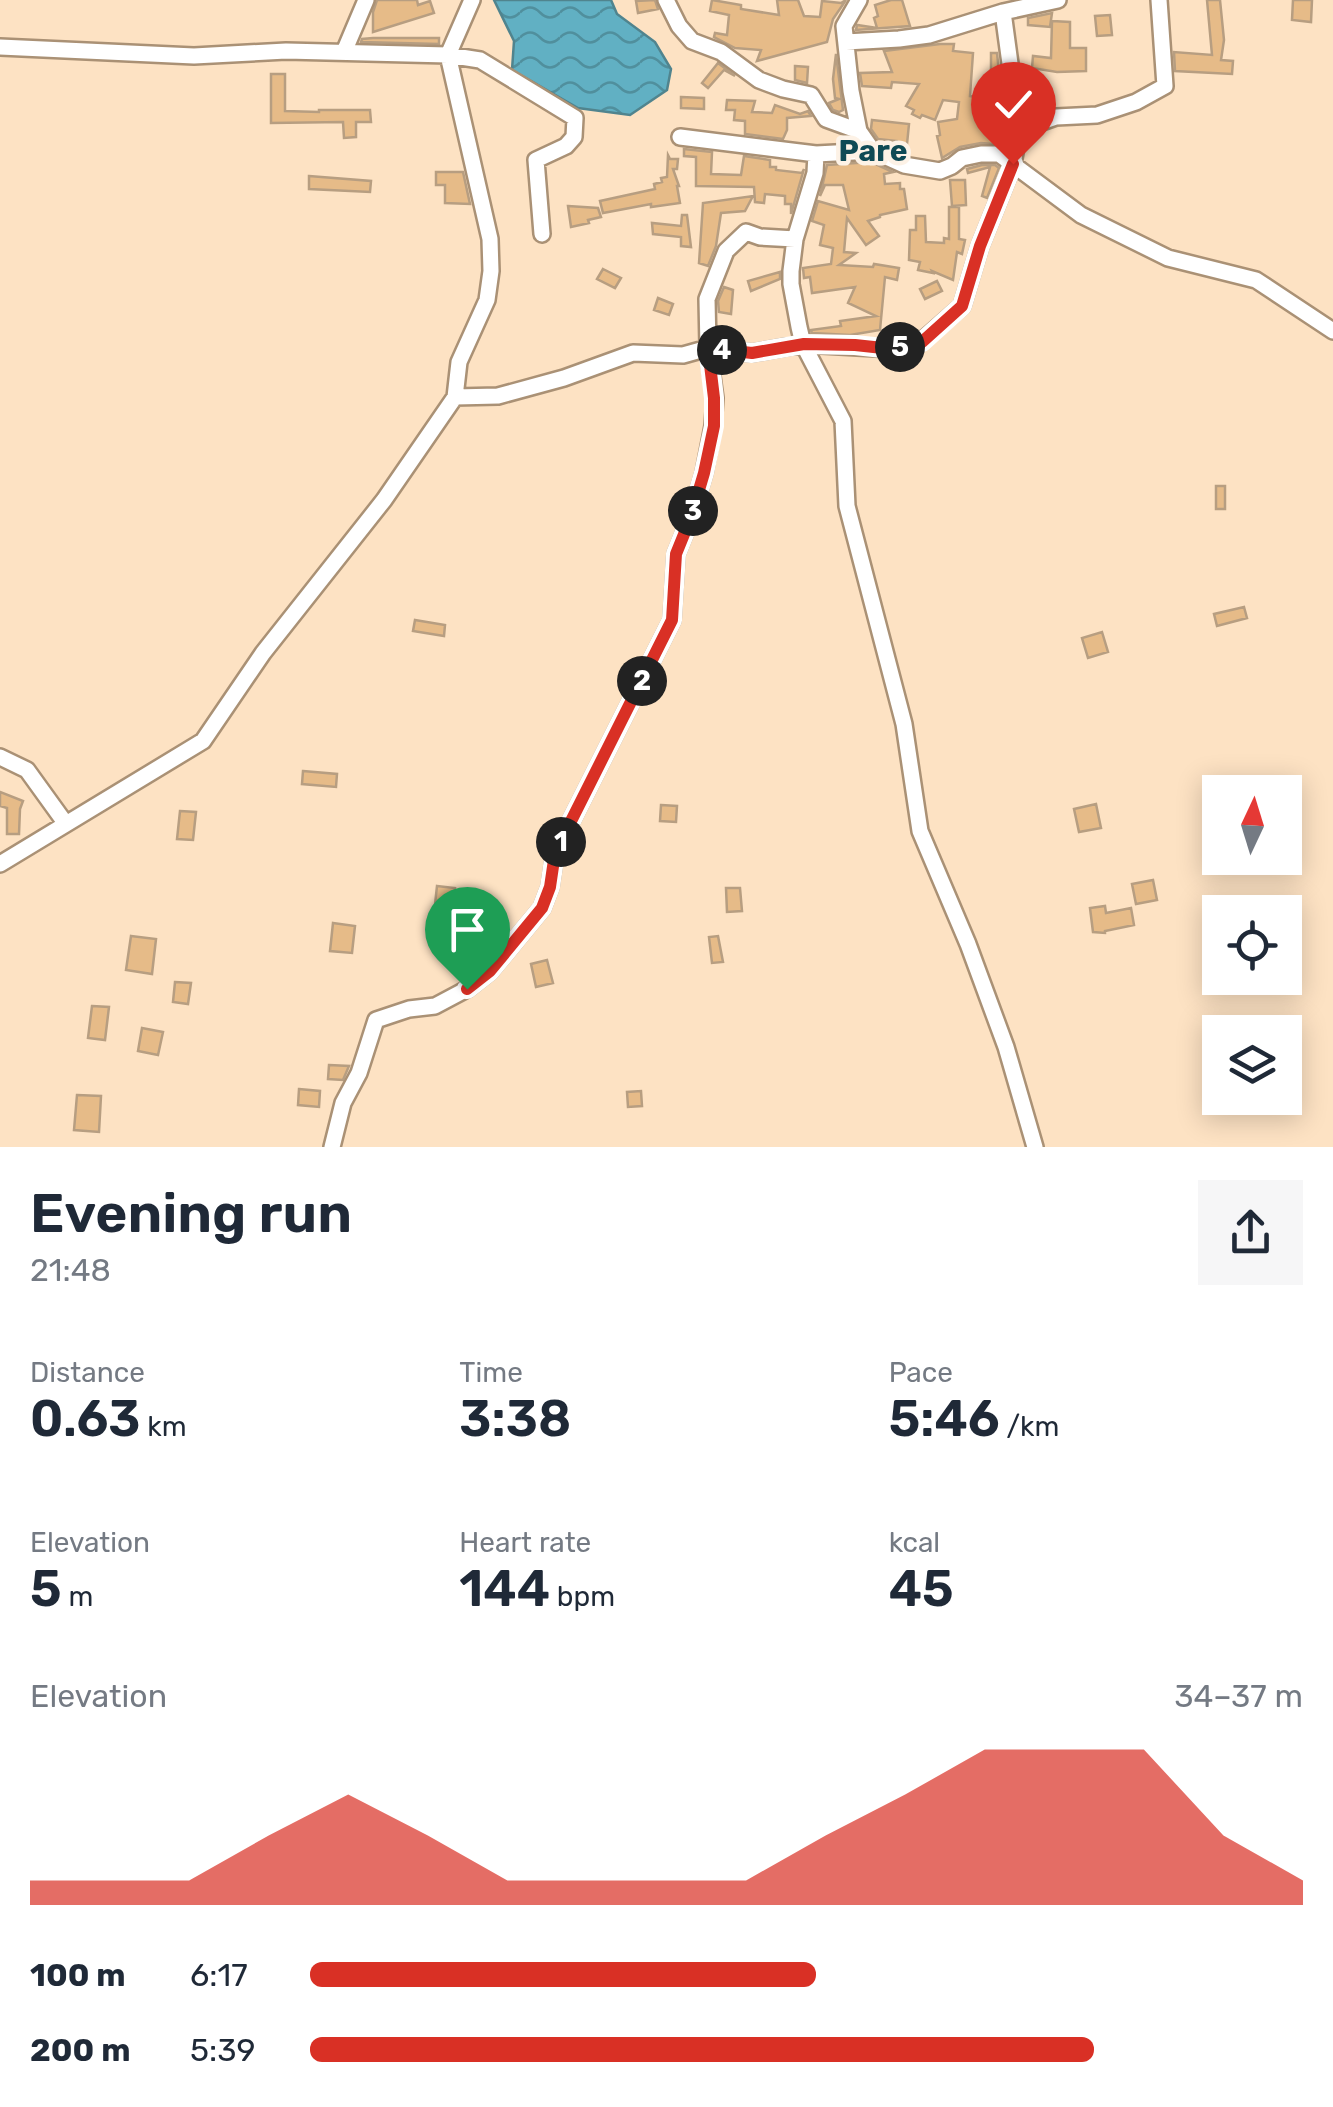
<!DOCTYPE html>
<meta charset="utf-8">
<style>
body{margin:0;font-family:Rubik,sans-serif;background:#f6f6f7;color:#1f2937;height:100vh;display:flex;flex-direction:column;font-size:38px;white-space:nowrap}
*{box-sizing:border-box;margin:0}
p{font-size:32px;color:#747a83}
.icon{flex:none;width:55px;height:55px;fill:none;stroke:currentColor;stroke-width:2;stroke-linecap:round;stroke-linejoin:round}
.map{position:relative;height:1147px;overflow:hidden}
.panel{display:flex;flex-direction:column;background:#fff;flex:1}
.panel>*{flex:none}
.needle{width:65px;rotate:4deg}
.tools{position:absolute;left:1202px;top:775px;display:grid;gap:20px}
.tools a{display:grid;place-items:center;width:100px;height:100px;border-radius:0px;background:#fff;box-shadow:0 5px 25px #0003;font-size:50px}
.pin{position:absolute;display:grid;place-items:center;width:85px;height:85px;color:#fff;margin:-102px -42px;border-radius:50% 50% 50% 0;rotate:-45deg;box-shadow:0 0 10px #0007}
.pin .icon{rotate:45deg}
.km{position:absolute;width:50px;height:50px;margin:-25px;border-radius:50%;background:#222;color:#fff;font-size:28px;line-height:50px;text-align:center}
.round{display:grid;place-items:center;flex:none;width:105px;height:105px;border-radius:0px;background:#f6f6f7}
.head{display:flex;align-items:center;justify-content:space-between;height:170px;padding:0 30px}
h1{font-size:55px;font-weight:600;line-height:75px}
.stats{display:grid;grid-template-columns:repeat(3,1fr);gap:15px;height:170px;padding:10px 30px}
.stats div{display:grid;align-content:center}
.stats b{font-size:50px;font-weight:600}
.stats small{font-size:28px;font-weight:400}
.stats p{font-size:28px}
.chart{height:280px;padding:20px 30px}
.chart p{display:flex;justify-content:space-between}
.chart svg{width:100%;height:180px;margin-top:10px;fill:#d93025;opacity:.7}
ul{padding:0 30px;list-style:none;font-size:32px}
li{display:grid;grid-template-columns:160px 120px 1fr;align-items:center;height:75px}
li i{height:25px;border-radius:12px;background:#d93025}
.map>svg:first-child{display:block}
.water{fill:url(#water-waves);stroke:#50848e;stroke-width:2.5}
.building{fill:#e6bb88;stroke:#b79e81;stroke-width:2.5}
.lines{fill:none;stroke-linecap:round;stroke-linejoin:round}
.minor-casing{stroke:#aa9175;stroke-width:20}
.minor{stroke:#fff;stroke-width:15}
.route-casing{stroke:#fff;stroke-width:20}
.route{stroke:#d93025;stroke-width:12}
.labels{text-anchor:middle;dominant-baseline:central;stroke-width:9;stroke-linejoin:round;paint-order:stroke}
.quarter-label{font-size:30px;font-weight:bold;fill:#0f4a55;stroke:#fdf2e6}
</style>
<div class="map">
<svg width="1333" height="1147" viewBox="0 0 1333 1147">
<defs>
<pattern id="water-waves" width="16" height="10" patternUnits="userSpaceOnUse" patternTransform="scale(2.5)"><rect width="16" height="10" fill="#61b0c3"/><path d="M0 5q4-4 8 0t8 0" fill="none" stroke="#508f9d"/></pattern>
</defs>
<rect width="100%" height="100%" fill="#fde2c3"/>
<path class="water" d="M 494,0 L 611,0 L 617,14 L 655,42 L 671,69 L 667,90 L 630,115 L 578,108 L 512,70 L 514,41 Z"/>
<path class="building" d="M 377,0 L 417,0 L 418,5 L 430,1 L 434,13 L 373,32 L 373,12 Z
M 655,0 L 658,9 L 638,13 L 636,1 Z
M 712,0 L 741,5 L 741,9 L 779,15 L 777,0 L 798,0 L 804,16 L 820,17 L 822,1 L 841,3 L 846,0 L 833,19 L 827,42 L 757,61 L 761,50 L 735,48 L 714,37 L 715,33 L 727,35 L 729,15 L 710,11 Z
M 891,0 L 902,0 L 910,26 L 856,30 L 857,25 L 877,28 L 874,18 L 878,16 L 875,5 Z
M 1207,0 L 1220,0 L 1224,40 L 1221,60 L 1233,61 L 1232,74 L 1175,71 L 1174,52 L 1212,55 Z
M 1293,0 L 1312,0 L 1311,22 L 1292,20 Z
M 1052,13 L 1050,27 L 1028,25 L 1028,18 Z
M 1110,15 L 1112,35 L 1097,36 L 1095,16 Z
M 1052,21 L 1070,22 L 1070,48 L 1086,48 L 1086,71 L 1057,72 L 1032,68 L 1033,56 L 1051,58 Z
M 373,38 L 439,38 L 439,44 L 361,42 L 362,39 Z
M 940,44 L 954,44 L 953,51 L 973,53 L 970,96 L 991,98 L 991,53 L 997,53 L 1002,100 L 1004,101 L 1008,130 L 1005,145 L 981,143 L 960,147 L 942,158 L 937,136 L 940,135 L 938,122 L 957,119 L 959,102 L 943,100 L 935,120 L 922,115 L 920,118 L 912,114 L 914,110 L 906,106 L 919,84 L 892,82 L 891,88 L 862,86 L 860,73 L 892,72 L 884,51 Z
M 836,54 L 843,110 L 839,112 L 833,110 L 829,103 L 839,99 L 835,98 L 833,79 Z
M 718,63 L 735,76 L 724,70 L 708,88 L 702,83 Z
M 795,66 L 808,67 L 807,83 L 795,80 Z
M 271,74 L 285,74 L 285,111 L 319,112 L 319,110 L 370,110 L 371,122 L 356,122 L 356,137 L 344,138 L 343,122 L 271,123 Z
M 681,97 L 704,98 L 704,109 L 681,108 Z
M 727,100 L 755,101 L 752,112 L 772,113 L 775,105 L 800,114 L 808,111 L 811,116 L 787,118 L 787,130 L 783,139 L 745,134 L 745,121 L 734,120 L 735,110 L 726,110 Z
M 872,120 L 909,124 L 906,154 L 896,149 L 897,141 L 878,139 L 871,129 Z
M 684,149 L 712,152 L 711,174 L 741,175 L 744,156 L 770,160 L 770,167 L 776,167 L 776,170 L 802,173 L 804,169 L 791,214 L 791,204 L 785,204 L 785,196 L 765,194 L 764,203 L 755,202 L 754,187 L 696,186 L 696,157 L 684,156 Z
M 668,155 L 670,159 L 678,159 L 677,169 L 673,169 L 679,186 L 677,186 L 680,203 L 651,207 L 651,204 L 603,213 L 600,201 L 655,189 L 654,184 L 662,182 L 661,178 L 667,177 Z
M 871,162 L 893,172 L 884,174 L 885,184 L 900,183 L 900,189 L 904,189 L 907,209 L 880,215 L 880,217 L 868,221 L 879,236 L 866,245 L 847,218 L 844,252 L 856,253 L 839,265 L 873,267 L 874,264 L 899,268 L 897,280 L 885,277 L 880,330 L 850,335 L 812,333 L 811,330 L 841,326 L 840,321 L 876,316 L 848,303 L 855,287 L 812,293 L 810,277 L 804,278 L 803,268 L 831,264 L 833,248 L 820,245 L 824,225 L 812,221 L 818,201 L 849,210 L 843,185 L 825,185 L 820,196 L 827,165 Z
M 982,165 L 995,165 L 999,168 L 987,198 L 982,196 L 990,167 L 968,173 L 967,169 Z
M 436,172 L 463,172 L 470,204 L 445,203 L 445,185 L 436,185 Z
M 309,176 L 371,181 L 370,192 L 309,189 Z
M 950,180 L 965,180 L 966,205 L 952,206 Z
M 753,196 L 745,211 L 721,213 L 716,246 L 708,266 L 699,263 L 703,203 Z
M 568,206 L 598,208 L 601,217 L 588,220 L 589,223 L 571,227 Z
M 949,207 L 959,207 L 959,239 L 965,240 L 962,254 L 957,252 L 953,280 L 932,271 L 933,273 L 918,270 L 920,262 L 909,260 L 910,230 L 916,230 L 916,216 L 925,216 L 926,242 L 944,243 L 944,238 L 949,239 Z
M 682,215 L 687,215 L 691,247 L 681,246 L 681,237 L 653,234 L 652,223 L 681,226 Z
M 603,269 L 621,278 L 615,288 L 597,279 Z
M 780,272 L 780,279 L 751,291 L 748,281 Z
M 937,281 L 942,291 L 925,299 L 920,289 Z
M 724,287 L 733,290 L 731,314 L 719,312 L 718,301 Z
M 658,298 L 673,304 L 669,315 L 654,310 Z
M 1216,486 L 1225,486 L 1225,509 L 1216,509 Z
M 1244,607 L 1247,618 L 1217,626 L 1214,614 Z
M 415,620 L 445,625 L 444,636 L 413,631 Z
M 1102,632 L 1108,652 L 1088,658 L 1082,638 Z
M 303,771 L 337,774 L 336,787 L 302,784 Z
M 0,792 L 23,801 L 20,809 L 19,834 L 7,834 L 7,808 L 0,806 Z
M 1096,804 L 1101,828 L 1079,832 L 1074,809 Z
M 661,805 L 677,806 L 676,822 L 660,821 Z
M 180,811 L 196,812 L 193,840 L 177,839 Z
M 1153,880 L 1157,900 L 1136,904 L 1132,884 Z
M 437,886 L 455,888 L 452,916 L 434,914 Z
M 726,888 L 740,888 L 742,911 L 727,912 Z
M 1105,906 L 1106,913 L 1131,908 L 1134,925 L 1105,931 L 1105,933 L 1093,932 L 1090,908 Z
M 333,923 L 355,926 L 352,953 L 330,951 Z
M 131,936 L 156,939 L 152,974 L 126,970 Z
M 718,936 L 723,962 L 712,963 L 709,937 Z
M 547,960 L 553,983 L 536,987 L 531,964 Z
M 175,982 L 191,983 L 188,1004 L 173,1002 Z
M 92,1006 L 109,1007 L 105,1040 L 88,1038 Z
M 142,1028 L 163,1032 L 158,1055 L 138,1051 Z
M 329,1065 L 349,1066 L 343,1080 L 328,1079 Z
M 299,1089 L 320,1091 L 319,1107 L 298,1105 Z
M 641,1091 L 642,1106 L 628,1107 L 627,1092 Z
M 77,1095 L 101,1096 L 99,1132 L 74,1130 Z"/>
<g class="lines">
<defs>
<path id="minor" d="M 666,0 L 679,26 L 692,41 L 721,52 L 759,80 L 783,89 L 811,95 L 826,119 L 859,131
M 859,0 L 844,26 L 851,91 L 859,131 L 873,151 L 904,165 L 940,171 L 952,166 L 962,158 L 981,154 L 999,154 L 1081,215 L 1168,258 L 1256,280 L 1333,331
M 1003,12 L 1019,130
M 846,42 L 899,39 L 929,35 L 1003,12 L 1058,0
M 0,47 L 194,56 L 286,51 L 448,55 L 480,60 L 575,118 L 574,137 L 566,146 L 536,160 L 542,234
M 344,52 L 366,0
M 680,137 L 816,154 L 873,151
M 816,154 L 815,173 L 795,239 L 791,271 L 791,284 L 799,327 L 803,344 L 843,421 L 847,506 L 904,724 L 920,831 L 968,944 L 1006,1047 L 1035,1147
M 455,397 L 459,362 L 487,300 L 491,271 L 490,239 L 448,55 L 472,0
M 0,757 L 27,770 L 66,824
M 0,864 L 203,741 L 263,653 L 384,500 L 455,397 L 498,396 L 564,378 L 633,353 L 683,355 L 708,348 L 752,353 L 803,344 L 893,349 L 922,341 L 962,306 L 980,246 L 1013,164 L 1019,130 L 1056,117 L 1097,115 L 1136,102 L 1165,86 L 1159,0
M 332,1147 L 343,1103 L 359,1073 L 376,1020 L 409,1009 L 435,1006 L 467,989 L 490,971 L 542,908 L 550,887 L 555,853 L 672,620 L 676,554 L 691,517 L 704,473 L 713,426 L 715,398 L 708,348 L 707,299 L 726,251 L 746,232 L 760,237 L 795,239"/>
</defs>
<use href="#minor" class="minor-casing"/>
<use href="#minor" class="minor"/>
</g>
<g class="lines">
<defs>
<path id="route" d="M 467,989 L 490,971 L 542,908 L 550,887 L 555,853 L 672,620 L 676,554 L 691,517 L 704,473 L 714,426 L 714,398 L 708,348 L 752,353 L 804,344 L 855,345 L 892,349 L 922,342 L 962,306 L 980,246 L 1013,164"/>
</defs>
<use href="#route" class="route-casing"/>
<use href="#route" class="route"/>
</g>
<g class="labels">
<g class="quarter-label">
<text x="873" y="151">Pare</text>
</g>
</g>
</svg>
<div class="tools">
<a><svg class="needle" viewBox="-14 -14 28 28"><path d="M0-13l5 13h-10z" fill="#e53935"/><path d="M0 13l5-13h-10z" fill="#747a83"/></svg></a>
<a><svg class="icon" aria-label="locate" viewBox="0 0 24 24"><circle cx="12" cy="12" r="6"/><path d="M12 2v4M12 18v4M2 12h4M18 12h4"/></svg></a>
<a><svg class="icon" aria-label="layers" viewBox="0 0 24 24"><path d="M12 4l9 5-9 5-9-5zM3 14l9 5 9-5"/></svg></a>
</div>
<div class="pin" style="left:467px;top:989px;background:#1e9e55"><svg class="icon" aria-label="arrive" viewBox="0 0 24 24"><path d="M6 21V4h12l-3 4 3 4H6"/></svg></div>
<div class="pin" style="left:1013px;top:164px;background:#d93025"><svg class="icon" aria-label="check" viewBox="0 0 24 24"><path d="M5 12l5 5 9-10"/></svg></div>
<b class="km" style="left:561px;top:842px">1</b>
<b class="km" style="left:642px;top:681px">2</b>
<b class="km" style="left:693px;top:511px">3</b>
<b class="km" style="left:722px;top:350px">4</b>
<b class="km" style="left:900px;top:347px">5</b>
</div>
<section class="panel">
<div class="head"><div><h1>Evening run</h1><p>21:48</p></div><a class="round"><svg class="icon" aria-label="share" viewBox="0 0 24 24"><path d="M12 15V3M7 8l5-5 5 5M5 13v7h14v-7"/></svg></a></div>
<div class="stats">
<div><p>Distance</p><b>0.63<small> km</small></b></div>
<div><p>Time</p><b>3:38</b></div>
<div><p>Pace</p><b>5:46<small> /km</small></b></div>
</div>
<div class="stats">
<div><p>Elevation</p><b>5<small> m</small></b></div>
<div><p>Heart rate</p><b>144<small> bpm</small></b></div>
<div><p>kcal</p><b>45</b></div>
</div>
<div class="chart"><p><span>Elevation</span>34–37 m</p>
<svg viewBox="0 0 160 44" preserveAspectRatio="none"><path d="M0 44V38L10 38L20 38L30 27L40 17L50 27L60 38L70 38L80 38L90 38L100 27L110 17L120 6L130 6L140 6L150 27L160 38V44z"/></svg>
</div>
<ul>
<li><b>100 m</b>6:17<i style="width:51%"></i></li>
<li><b>200 m</b>5:39<i style="width:79%"></i></li>
</ul>
</section>
